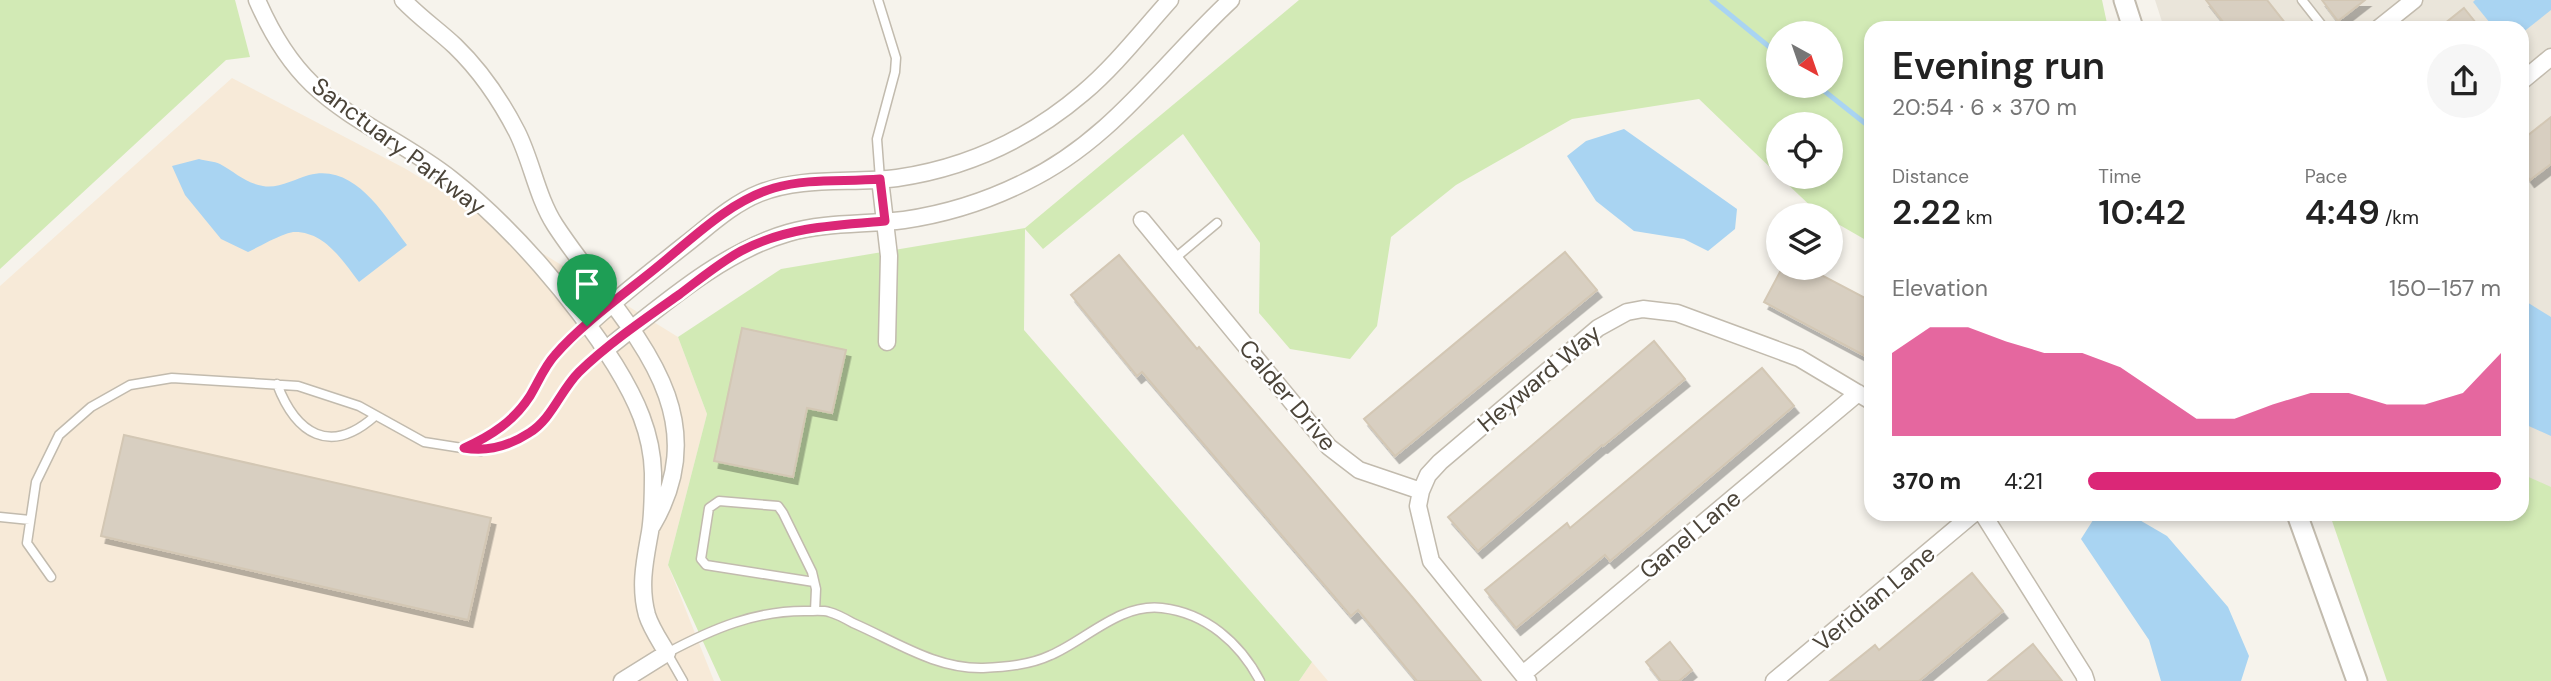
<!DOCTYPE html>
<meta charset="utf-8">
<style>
body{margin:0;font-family:"DM Sans",sans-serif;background:#f6f6f6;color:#222;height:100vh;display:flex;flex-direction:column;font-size:26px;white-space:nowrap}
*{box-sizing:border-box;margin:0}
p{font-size:23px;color:#767676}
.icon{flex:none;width:38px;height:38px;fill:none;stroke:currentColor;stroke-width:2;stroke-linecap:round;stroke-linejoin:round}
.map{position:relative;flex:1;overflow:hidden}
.panel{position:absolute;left:1864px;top:21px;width:665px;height:500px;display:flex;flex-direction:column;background:#fff;border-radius:21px;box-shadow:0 4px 10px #0003}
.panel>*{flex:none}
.needle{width:46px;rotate:140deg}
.tools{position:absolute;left:1766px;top:21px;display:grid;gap:14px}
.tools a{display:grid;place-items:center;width:77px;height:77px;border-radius:50%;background:#fff;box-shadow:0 4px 10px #0003;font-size:35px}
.pin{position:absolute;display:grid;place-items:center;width:60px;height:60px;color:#fff;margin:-72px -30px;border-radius:50% 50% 50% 0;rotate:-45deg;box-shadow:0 0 7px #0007}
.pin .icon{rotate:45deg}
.round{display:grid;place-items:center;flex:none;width:74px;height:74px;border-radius:37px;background:#f6f6f6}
.summary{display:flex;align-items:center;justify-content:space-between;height:119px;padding:0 28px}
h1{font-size:38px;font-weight:600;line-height:52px}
.metrics{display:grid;grid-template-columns:repeat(3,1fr);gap:10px;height:119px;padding:7px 28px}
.metrics div{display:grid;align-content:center}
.metrics b{font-size:35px;font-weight:600}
.metrics small{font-size:19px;font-weight:400}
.metrics p{font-size:19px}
.chart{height:196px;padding:14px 28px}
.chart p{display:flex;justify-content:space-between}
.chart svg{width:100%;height:126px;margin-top:7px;fill:#db2777;opacity:.7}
ul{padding:0 28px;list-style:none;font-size:23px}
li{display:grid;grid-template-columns:112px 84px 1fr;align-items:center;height:52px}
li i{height:18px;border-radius:9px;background:#db2777}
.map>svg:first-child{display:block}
.residential{fill:#eae5da}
.commercial{fill:#f7ead8}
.green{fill:#d2eab5;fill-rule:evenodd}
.water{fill:#a9d4f2}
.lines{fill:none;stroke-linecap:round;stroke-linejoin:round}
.stream{stroke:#a9d4f2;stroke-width:5}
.building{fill:#d8cfc1;stroke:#d3c7b4;stroke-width:2;filter:url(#shadow)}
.service-casing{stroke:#c2bbae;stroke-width:11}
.minor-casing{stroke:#c2bbae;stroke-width:19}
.tertiary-casing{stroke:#c2bbae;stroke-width:23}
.service{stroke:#fff;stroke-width:8}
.minor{stroke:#fff;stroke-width:16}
.tertiary{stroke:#fff;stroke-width:19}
.route-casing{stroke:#fff;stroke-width:14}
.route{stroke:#db2777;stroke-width:9}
.labels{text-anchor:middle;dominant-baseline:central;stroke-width:5;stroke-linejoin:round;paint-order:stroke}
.street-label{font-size:24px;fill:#4b4439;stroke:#fff}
</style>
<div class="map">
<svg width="2551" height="681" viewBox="0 0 2551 681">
<defs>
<filter id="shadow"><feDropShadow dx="4.5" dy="7" stdDeviation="0" flood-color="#0004"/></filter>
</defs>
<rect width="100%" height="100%" fill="#f6f3ec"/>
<path class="residential" d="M 2155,0 L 2551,0 L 2551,508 L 2522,499 L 2522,28 L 2164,28 Z"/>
<path class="commercial" d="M 232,78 L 406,169 L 678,337 L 707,414 L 668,565 L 714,681 L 0,681 L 0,286 Z
M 1312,662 L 1328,681 L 1299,681 Z"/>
<path class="green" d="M 0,0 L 235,0 L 250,57 L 226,60 L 0,269 Z
M 1299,0 L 2102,0 L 2108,28 L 1871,28 L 1871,243 L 1831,220 L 1830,215 L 1818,213 L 1780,177 L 1830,177 L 1830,124 L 1778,124 L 1778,175 L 1699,99 L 1572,119 L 1456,185 L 1391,237 L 1377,326 L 1350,359 L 1290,349 L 1259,313 L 1260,243 L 1183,134 L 1043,249 L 1025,229 L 1024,330 L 1312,662 L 1299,681 L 721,681 L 668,565 L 707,414 L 678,337 L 781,269 L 1025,228 ZM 1778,33 L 1830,33 L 1830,86 L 1778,86 Z
M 2522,474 L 2551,487 L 2551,681 L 2387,681 L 2330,515 L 2522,514 Z"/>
<path class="water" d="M 2475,0 L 2551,0 L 2551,10 L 2522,33 L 2522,28 L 2494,28 L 2473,2 Z
M 1624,129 L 1737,209 L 1735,229 L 1708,251 L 1684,239 L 1634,231 L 1596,201 L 1567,156 L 1586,141 Z
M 199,159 C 206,161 214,161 220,164 C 235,172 245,183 263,186 C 278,189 295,179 309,175 C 355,163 384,215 407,245 L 359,282 C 343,261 325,232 295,232 C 284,232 259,247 248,252 L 221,239 L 185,195 L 172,166 Z
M 2522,299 L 2551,317 L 2551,436 L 2522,423 Z
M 2105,515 L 2131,515 L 2167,536 L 2228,607 L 2249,656 L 2241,681 L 2161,681 L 2149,640 L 2081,539 L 2095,517 Z"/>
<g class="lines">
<path class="stream" d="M 1712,0 L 1778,54
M 1818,86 L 1871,128"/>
</g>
<path class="building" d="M 2206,0 L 2267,0 L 2289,28 L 2228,28 Z
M 2322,0 L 2365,0 L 2338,21 Z
M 2464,8 L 2480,28 L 2439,28 Z
M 2551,117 L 2551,164 L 2530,180 L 2522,169 L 2522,140 Z
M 1565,252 L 1597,290 L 1395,456 L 1364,419 Z
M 1119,255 L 1197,349 L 1199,347 L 1413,598 L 1481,681 L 1417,681 L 1358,610 L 1351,616 L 1142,372 L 1137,376 L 1071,295 Z
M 1782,268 L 1808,268 L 1871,301 L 1871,359 L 1764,302 Z
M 742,328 L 846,350 L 832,413 L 807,408 L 793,477 L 714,461 Z
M 1654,341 L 1685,379 L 1603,446 L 1602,445 L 1478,551 L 1448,517 Z
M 1762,368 L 1794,406 L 1610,561 L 1605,555 L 1516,628 L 1485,590 L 1567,523 L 1570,528 Z
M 124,435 L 491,518 L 468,620 L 101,536 Z
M 1972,573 L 2003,611 L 1919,681 L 1830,681 L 1875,645 L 1879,650 Z
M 1670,642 L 1692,670 L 1679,681 L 1661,681 L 1646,662 Z
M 2033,644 L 2062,681 L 1988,681 Z"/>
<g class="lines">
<defs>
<path id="service" d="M 878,0 L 896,58 L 895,72 L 877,139 L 880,179
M 2302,0 L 2324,28
M 1174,259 L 1217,223
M 277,384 C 296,434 330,456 375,416
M 466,447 L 494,432 L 520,410 L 553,356 L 587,326
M 0,517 L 30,520
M 51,577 L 27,543 L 36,482 L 59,435 L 91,407 L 130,385 L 172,378 L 298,386 L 359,406 L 424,442 L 481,451 L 515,441 L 531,433 L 550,412 L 572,379 L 605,350
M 814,582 L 706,565 L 701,559 L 709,508 L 719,501 L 778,506 L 783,513 L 812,572 L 816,589 L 815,611
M 683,681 L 667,653 C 712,629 756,610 808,611 C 814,611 823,610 829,612 C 837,614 846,619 853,623 C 895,641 935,669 983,668 C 1005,667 1030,665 1051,655 C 1086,640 1120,603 1162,608 C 1206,613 1240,643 1260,681"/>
<path id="minor" d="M 257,0 C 270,30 288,61 312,84 C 352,122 407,144 451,179 C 511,226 575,300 615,365 C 636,399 652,433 653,473 C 653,492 653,513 650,532 C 645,560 639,586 647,615 C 651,628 660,641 667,653 L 622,681
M 403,0 C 419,17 438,30 455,46 C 480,70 501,101 517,132 C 532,162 537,197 555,225 C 616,319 724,404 652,526
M 2379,28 L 2414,0
M 2522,81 L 2551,57
M 880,179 L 889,256 L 887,342
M 1142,220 L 1329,447 L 1359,470 L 1421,491
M 587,326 C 618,297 652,271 686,244 C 709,226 732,204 760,193 C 803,176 851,184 897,178 C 966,168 1029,139 1083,93 C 1115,66 1142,31 1170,0
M 605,350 C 659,308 721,252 788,233 C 826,222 865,225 904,220 C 945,214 987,201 1025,182 C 1111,141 1163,63 1231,0
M 1983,514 L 2084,675 L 2086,681
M 1523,674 L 1858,393
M 1528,681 L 1431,561 L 1418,506 L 1421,491 L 1428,475 L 1440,462 L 1598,328 L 1627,312 L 1643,309 L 1677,313 L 1799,358 L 1871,401
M 1774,681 L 1973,514"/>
<path id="tertiary" d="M 2124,0 L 2133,28
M 2297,514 L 2357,681"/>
</defs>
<use href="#service" class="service-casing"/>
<use href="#minor" class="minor-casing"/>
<use href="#tertiary" class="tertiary-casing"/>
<use href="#service" class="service"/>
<use href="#minor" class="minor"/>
<use href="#tertiary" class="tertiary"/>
</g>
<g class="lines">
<defs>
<path id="route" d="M 880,179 L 885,221 C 835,225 786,227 741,251 C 719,263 700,279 680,294 C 646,318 609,343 579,372 C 560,391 552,419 529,433 C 509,446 487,452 464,448 C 491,436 514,421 530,396 C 538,383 544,367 555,355 C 580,326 621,296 651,272 C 689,242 727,202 774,188 C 808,178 845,182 880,179 Z"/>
</defs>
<use href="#route" class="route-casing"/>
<use href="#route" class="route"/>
</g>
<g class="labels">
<g class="street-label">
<text transform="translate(399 146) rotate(37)">Sanctuary Parkway</text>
<text transform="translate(1539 378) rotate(-40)">Heyward Way</text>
<text transform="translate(1288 395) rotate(50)">Calder Drive</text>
<text transform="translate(1690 534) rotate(-40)">Ganel Lane</text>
<text transform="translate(1874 598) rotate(-40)">Veridian Lane</text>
</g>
</g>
</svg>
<div class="tools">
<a><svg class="needle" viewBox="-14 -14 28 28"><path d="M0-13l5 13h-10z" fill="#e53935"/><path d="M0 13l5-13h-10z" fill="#767676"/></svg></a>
<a><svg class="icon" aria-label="locate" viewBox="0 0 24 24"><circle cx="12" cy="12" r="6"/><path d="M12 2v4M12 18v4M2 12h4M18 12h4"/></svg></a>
<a><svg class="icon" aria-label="layers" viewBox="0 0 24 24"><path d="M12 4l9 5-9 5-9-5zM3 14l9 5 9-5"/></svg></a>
</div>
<div class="pin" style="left:587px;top:326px;background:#1e9e55"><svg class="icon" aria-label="arrive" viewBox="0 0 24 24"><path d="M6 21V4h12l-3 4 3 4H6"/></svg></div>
<section class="panel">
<div class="summary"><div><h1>Evening run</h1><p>20:54 · 6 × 370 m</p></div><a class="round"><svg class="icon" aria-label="share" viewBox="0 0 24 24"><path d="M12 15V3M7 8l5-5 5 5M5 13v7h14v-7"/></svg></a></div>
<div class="metrics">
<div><p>Distance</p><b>2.22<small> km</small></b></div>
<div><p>Time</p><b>10:42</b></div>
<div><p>Pace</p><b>4:49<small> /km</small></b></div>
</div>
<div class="chart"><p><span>Elevation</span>150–157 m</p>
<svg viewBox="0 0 160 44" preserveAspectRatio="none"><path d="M0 44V15L10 6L20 6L30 11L40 15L50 15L60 20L70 29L80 38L90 38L100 33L110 29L120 29L130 33L140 33L150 29L160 15V44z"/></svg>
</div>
<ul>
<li><b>370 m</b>4:21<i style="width:100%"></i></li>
</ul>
</section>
</div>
